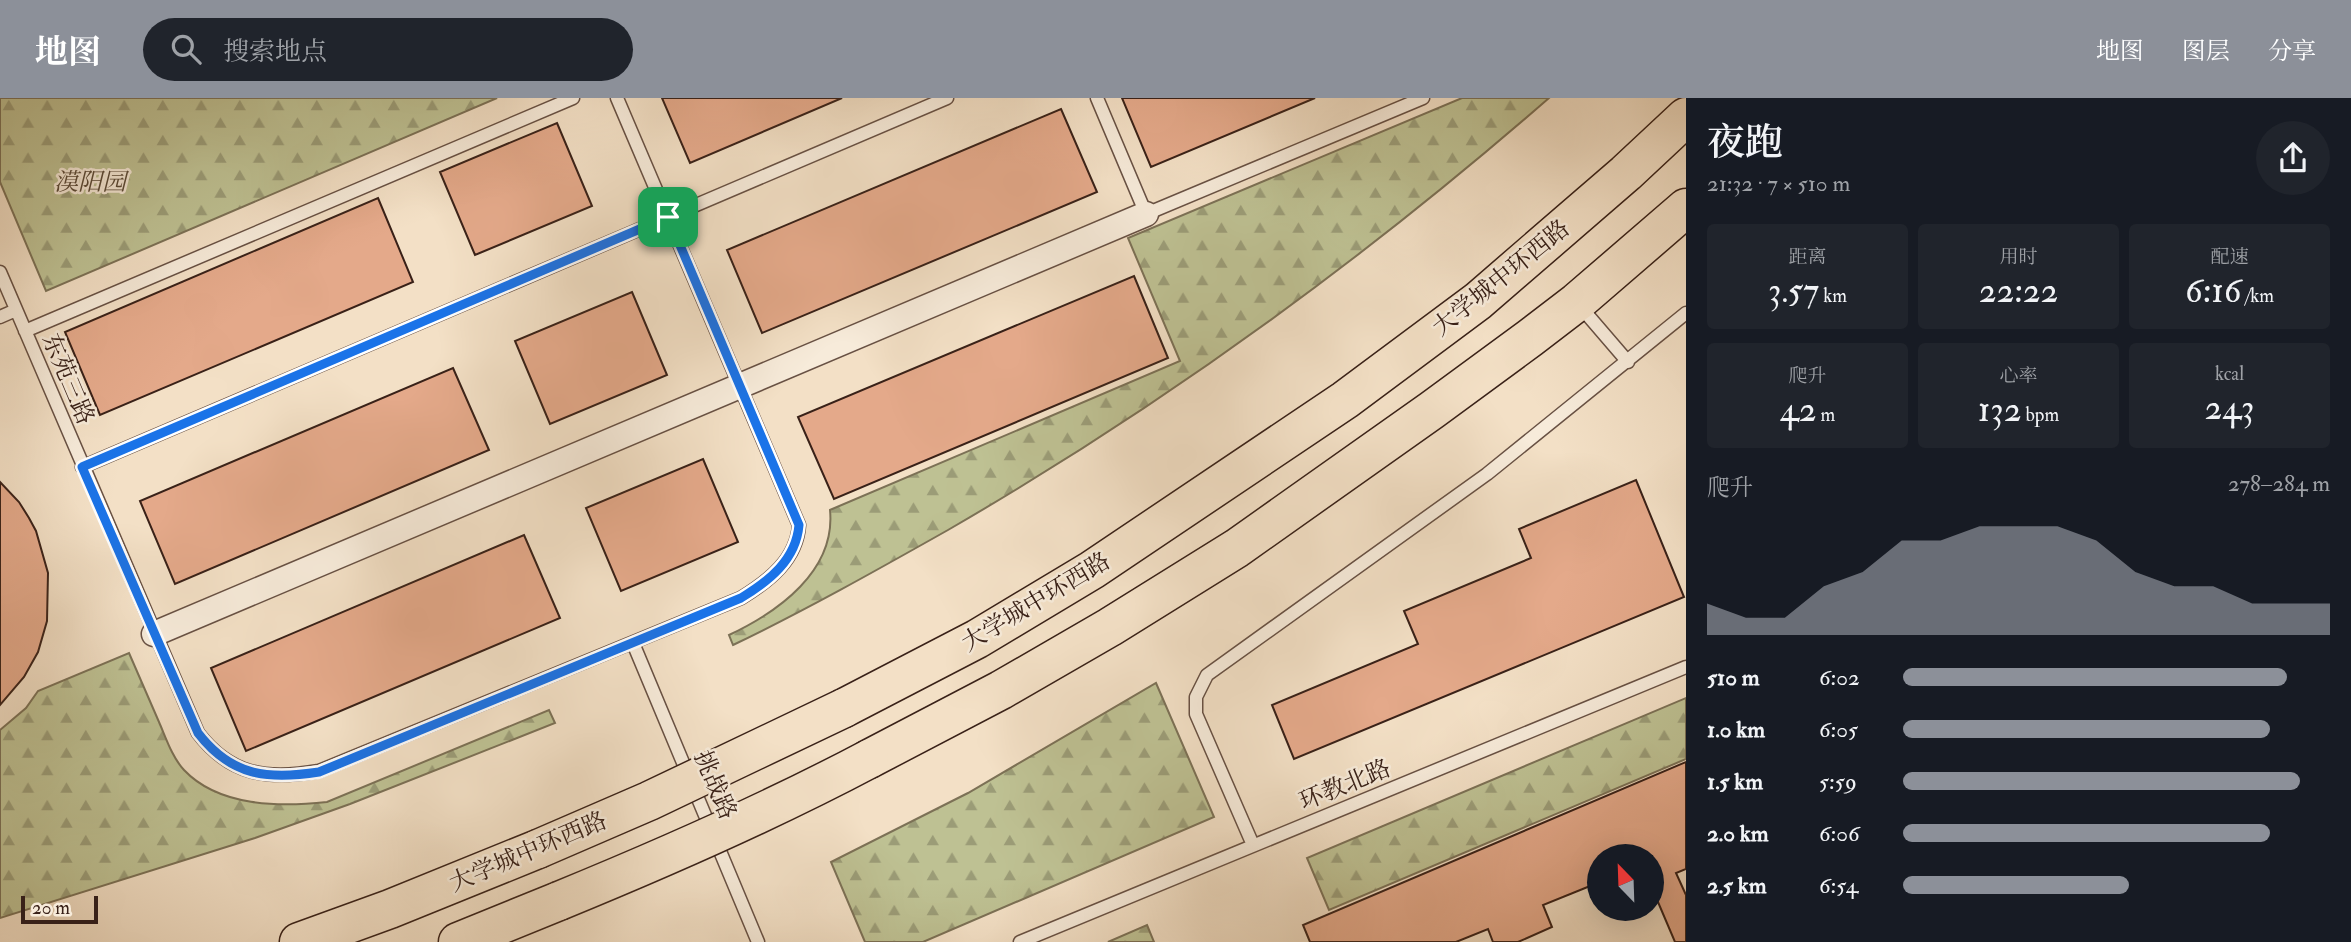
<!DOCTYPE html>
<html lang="zh">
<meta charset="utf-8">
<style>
body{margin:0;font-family:"IM FELL Double Pica","Noto Serif SC",serif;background:#20242c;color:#f1f3f6;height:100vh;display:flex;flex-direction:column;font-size:26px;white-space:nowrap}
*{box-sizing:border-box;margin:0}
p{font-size:23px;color:#9ea1a6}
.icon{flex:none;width:38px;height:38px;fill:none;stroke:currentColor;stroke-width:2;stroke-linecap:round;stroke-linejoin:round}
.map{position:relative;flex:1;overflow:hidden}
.panel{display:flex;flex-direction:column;background:#171b24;width:665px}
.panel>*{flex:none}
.needle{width:46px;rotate:337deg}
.controls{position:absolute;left:1587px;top:746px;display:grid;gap:14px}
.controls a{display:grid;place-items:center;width:77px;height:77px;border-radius:50%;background:#171b24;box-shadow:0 7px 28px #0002;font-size:35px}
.scale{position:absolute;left:21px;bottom:18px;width:77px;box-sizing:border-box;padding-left:7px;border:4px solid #392118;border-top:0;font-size:19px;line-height:24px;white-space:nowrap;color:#392118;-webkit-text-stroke:5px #f7ebda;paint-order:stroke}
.pin{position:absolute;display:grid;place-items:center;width:60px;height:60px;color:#fff;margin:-30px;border-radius:14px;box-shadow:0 4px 10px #0006}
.round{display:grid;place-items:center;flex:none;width:74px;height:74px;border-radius:37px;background:#20242c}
.headline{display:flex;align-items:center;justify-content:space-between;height:119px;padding:0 21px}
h1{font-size:38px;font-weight:600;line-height:52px}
.figures{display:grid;grid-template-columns:repeat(3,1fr);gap:10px;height:119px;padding:7px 21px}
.figures div{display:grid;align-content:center;border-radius:7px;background:#20242c;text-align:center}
.figures b{font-size:35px;font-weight:600}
.figures small{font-size:19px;font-weight:400}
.figures p{font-size:19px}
.chart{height:196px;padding:14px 21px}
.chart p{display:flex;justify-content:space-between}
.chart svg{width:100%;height:126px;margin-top:7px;fill:#8c9099;opacity:.7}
ul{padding:0 21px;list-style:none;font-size:23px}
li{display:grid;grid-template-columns:112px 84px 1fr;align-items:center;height:52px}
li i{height:18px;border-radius:9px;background:#8c9099}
header{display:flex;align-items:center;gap:42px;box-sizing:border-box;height:98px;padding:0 35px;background:#8c9099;color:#fff}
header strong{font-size:33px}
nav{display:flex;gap:38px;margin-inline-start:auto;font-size:24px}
.search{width:490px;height:63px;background:#20242c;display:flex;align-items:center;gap:18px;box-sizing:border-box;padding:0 24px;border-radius:38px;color:#9ea1a6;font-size:26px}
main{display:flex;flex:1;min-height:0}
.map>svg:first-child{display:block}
.forest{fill:url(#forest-firs);stroke:#7c7156;stroke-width:2}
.building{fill:#e4a98a;stroke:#392118;stroke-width:2}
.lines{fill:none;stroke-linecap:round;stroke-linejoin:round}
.service-casing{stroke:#685144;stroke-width:15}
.minor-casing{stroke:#685144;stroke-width:27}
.primary-casing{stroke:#392118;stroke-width:41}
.service{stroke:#f7ebda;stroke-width:12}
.minor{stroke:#f7ebda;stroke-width:24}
.primary{stroke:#f3e0c6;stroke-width:38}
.primary-bridge-casing{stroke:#392118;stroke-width:41;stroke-linecap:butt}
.primary-bridge{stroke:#f3e0c6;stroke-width:38}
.route-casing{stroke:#fff;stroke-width:14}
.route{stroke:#1a73e8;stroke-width:9}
.labels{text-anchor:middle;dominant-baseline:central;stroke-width:5;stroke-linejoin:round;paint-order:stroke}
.park-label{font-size:24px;font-style:italic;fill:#5a4937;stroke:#f7ebda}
.street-label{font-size:24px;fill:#392118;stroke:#f7ebda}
</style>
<header>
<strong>地图</strong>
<div class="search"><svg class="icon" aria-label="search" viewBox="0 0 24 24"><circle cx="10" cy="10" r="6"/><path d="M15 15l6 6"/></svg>搜索地点</div>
<nav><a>地图</a><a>图层</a><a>分享</a></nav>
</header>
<main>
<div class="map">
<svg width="1686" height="844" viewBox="0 0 1686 844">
<defs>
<pattern id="forest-firs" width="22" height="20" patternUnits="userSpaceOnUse" patternTransform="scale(1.75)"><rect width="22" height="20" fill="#bec193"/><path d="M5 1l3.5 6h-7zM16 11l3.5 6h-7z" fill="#9b9c77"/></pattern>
</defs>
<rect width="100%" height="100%" fill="#f3e0c6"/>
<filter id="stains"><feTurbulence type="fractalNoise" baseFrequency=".00286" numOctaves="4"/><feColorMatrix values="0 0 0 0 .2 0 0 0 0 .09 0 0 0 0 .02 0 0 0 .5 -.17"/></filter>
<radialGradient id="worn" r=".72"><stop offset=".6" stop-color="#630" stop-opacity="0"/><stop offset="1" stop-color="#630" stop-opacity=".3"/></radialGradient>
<path class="forest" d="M 0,0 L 497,0 L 46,193 L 0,84 Z
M 1462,0 L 1549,0 C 1362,163 1162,308 948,432 C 877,472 806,512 733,547 L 729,537 C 778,514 836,473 830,412 L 1180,263 L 1128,140 Z
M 129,555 C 139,578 149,601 159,624 C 166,640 172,659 184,672 C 219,709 280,709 327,704 L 549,612 L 555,625 L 350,706 L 255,740 L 0,820 L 0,632 L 26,610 L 38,593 Z
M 1156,585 L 1214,719 L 923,844 L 865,844 L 831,764 L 968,695 Z
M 1686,600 L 1686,661 L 1329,812 L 1307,760 Z
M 1147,827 L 1154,844 L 1108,844 Z"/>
<path class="building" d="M 662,0 L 842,0 L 690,65 Z
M 1122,0 L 1315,0 L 1151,69 Z
M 1061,11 L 1097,94 L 762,235 L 727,152 Z
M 557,25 L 592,108 L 475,157 L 440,74 Z
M 378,100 L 413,184 L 100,317 L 65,234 Z
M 1134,178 L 1168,260 L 834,401 L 798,319 Z
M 632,194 L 667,277 L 550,326 L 515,243 Z
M 453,270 L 489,352 L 175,486 L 140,403 Z
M 703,361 L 738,444 L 621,493 L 586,410 Z
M 1636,382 L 1684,499 L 1294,661 L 1272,607 L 1418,546 L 1404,513 L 1531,460 L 1519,431 Z
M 0,384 L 19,404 L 29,420 L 36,433 L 48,475 L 47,523 L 38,554 L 24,579 L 0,607 Z
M 524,437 L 560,520 L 246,653 L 211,570 Z
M 1686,664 L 1686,771 L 1676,775 L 1686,797 L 1686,844 L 1675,844 L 1652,790 L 1652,758 L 1600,758 L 1600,784 L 1543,807 L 1552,829 L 1518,844 L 1493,844 L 1488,831 L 1456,844 L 1310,844 L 1303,827 Z"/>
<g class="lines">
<defs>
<path id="service" d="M 1097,0 L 1146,116 L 1423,0
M 0,174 L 198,635 C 231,678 268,682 319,673 L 741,500 C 769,483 797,461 799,427 L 617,0
M 1579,207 L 1628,264
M 0,219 L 16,212
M 25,233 L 573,0
M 82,369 L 947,0
M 633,545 L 758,844
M 1253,747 L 1196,616 L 1196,599 L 1207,577 L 1487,376 L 1686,215
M 1020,844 L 1686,569"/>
<path id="minor" d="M 154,536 L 1146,116"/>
<path id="primary" d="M 844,610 L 977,541 L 1092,472 L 1345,302 L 1478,203 L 1626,75 L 1686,19
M 869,661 L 1001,592 L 1110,529 L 1237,450 L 1432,312 L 1530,240 L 1577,204 L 1686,110
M 299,844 L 390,811 L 538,751
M 458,844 L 559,803"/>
</defs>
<use href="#service" class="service-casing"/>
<use href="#minor" class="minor-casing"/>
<use href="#primary" class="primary-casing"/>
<use href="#service" class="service"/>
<use href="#minor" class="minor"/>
<use href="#primary" class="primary"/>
<defs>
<path id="primary-bridge" d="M 538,751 L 649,703 L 844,610
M 559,803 C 664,760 769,714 869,661"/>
</defs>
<use href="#primary-bridge" class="primary-bridge-casing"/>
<use href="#primary-bridge" class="primary-bridge"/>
</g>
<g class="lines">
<defs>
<path id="route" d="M 668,119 L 799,427 C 796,462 769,483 741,500 L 319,674 C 267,682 231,678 198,635 L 82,369 Z"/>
</defs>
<use href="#route" class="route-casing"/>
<use href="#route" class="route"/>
</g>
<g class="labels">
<g class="park-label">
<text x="90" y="84">漠阳园</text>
</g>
<g class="street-label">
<text transform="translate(1501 180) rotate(-39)">大学城中环西路</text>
<text transform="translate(68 281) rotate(67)">东苑三路</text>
<text transform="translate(1036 504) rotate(-31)">大学城中环西路</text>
<text transform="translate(715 687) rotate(67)">挑战路</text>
<text transform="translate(1345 687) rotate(-22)">环教北路</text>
<text transform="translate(528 754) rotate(-23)">大学城中环西路</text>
</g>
</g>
<rect width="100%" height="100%" filter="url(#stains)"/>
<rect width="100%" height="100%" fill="url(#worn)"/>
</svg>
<div class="controls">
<a><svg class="needle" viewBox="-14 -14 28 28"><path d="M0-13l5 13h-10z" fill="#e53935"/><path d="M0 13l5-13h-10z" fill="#9ea1a6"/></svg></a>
</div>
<div class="scale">20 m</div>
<div class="pin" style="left:668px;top:119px;background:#1e9e55"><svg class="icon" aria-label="arrive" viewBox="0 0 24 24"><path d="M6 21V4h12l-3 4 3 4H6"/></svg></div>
</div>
<section class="panel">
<div class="headline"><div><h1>夜跑</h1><p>21:32 · 7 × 510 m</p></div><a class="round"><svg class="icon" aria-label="share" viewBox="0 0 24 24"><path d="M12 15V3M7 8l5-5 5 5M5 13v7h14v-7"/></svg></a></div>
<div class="figures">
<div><p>距离</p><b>3.57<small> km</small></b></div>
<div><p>用时</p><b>22:22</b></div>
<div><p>配速</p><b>6:16<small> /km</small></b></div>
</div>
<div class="figures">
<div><p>爬升</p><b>42<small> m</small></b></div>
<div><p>心率</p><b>132<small> bpm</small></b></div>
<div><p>kcal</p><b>243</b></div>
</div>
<div class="chart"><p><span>爬升</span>278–284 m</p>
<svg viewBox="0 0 160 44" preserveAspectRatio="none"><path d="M0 44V33L10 38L20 38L30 27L40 22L50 11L60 11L70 6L80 6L90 6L100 11L110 22L120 27L130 27L140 33L150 33L160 33V44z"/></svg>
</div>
<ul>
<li><b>510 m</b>6:02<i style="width:90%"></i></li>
<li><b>1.0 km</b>6:05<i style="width:86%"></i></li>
<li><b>1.5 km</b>5:59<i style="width:93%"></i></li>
<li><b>2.0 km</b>6:06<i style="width:86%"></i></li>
<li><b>2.5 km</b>6:54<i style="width:53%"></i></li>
</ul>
</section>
</main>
